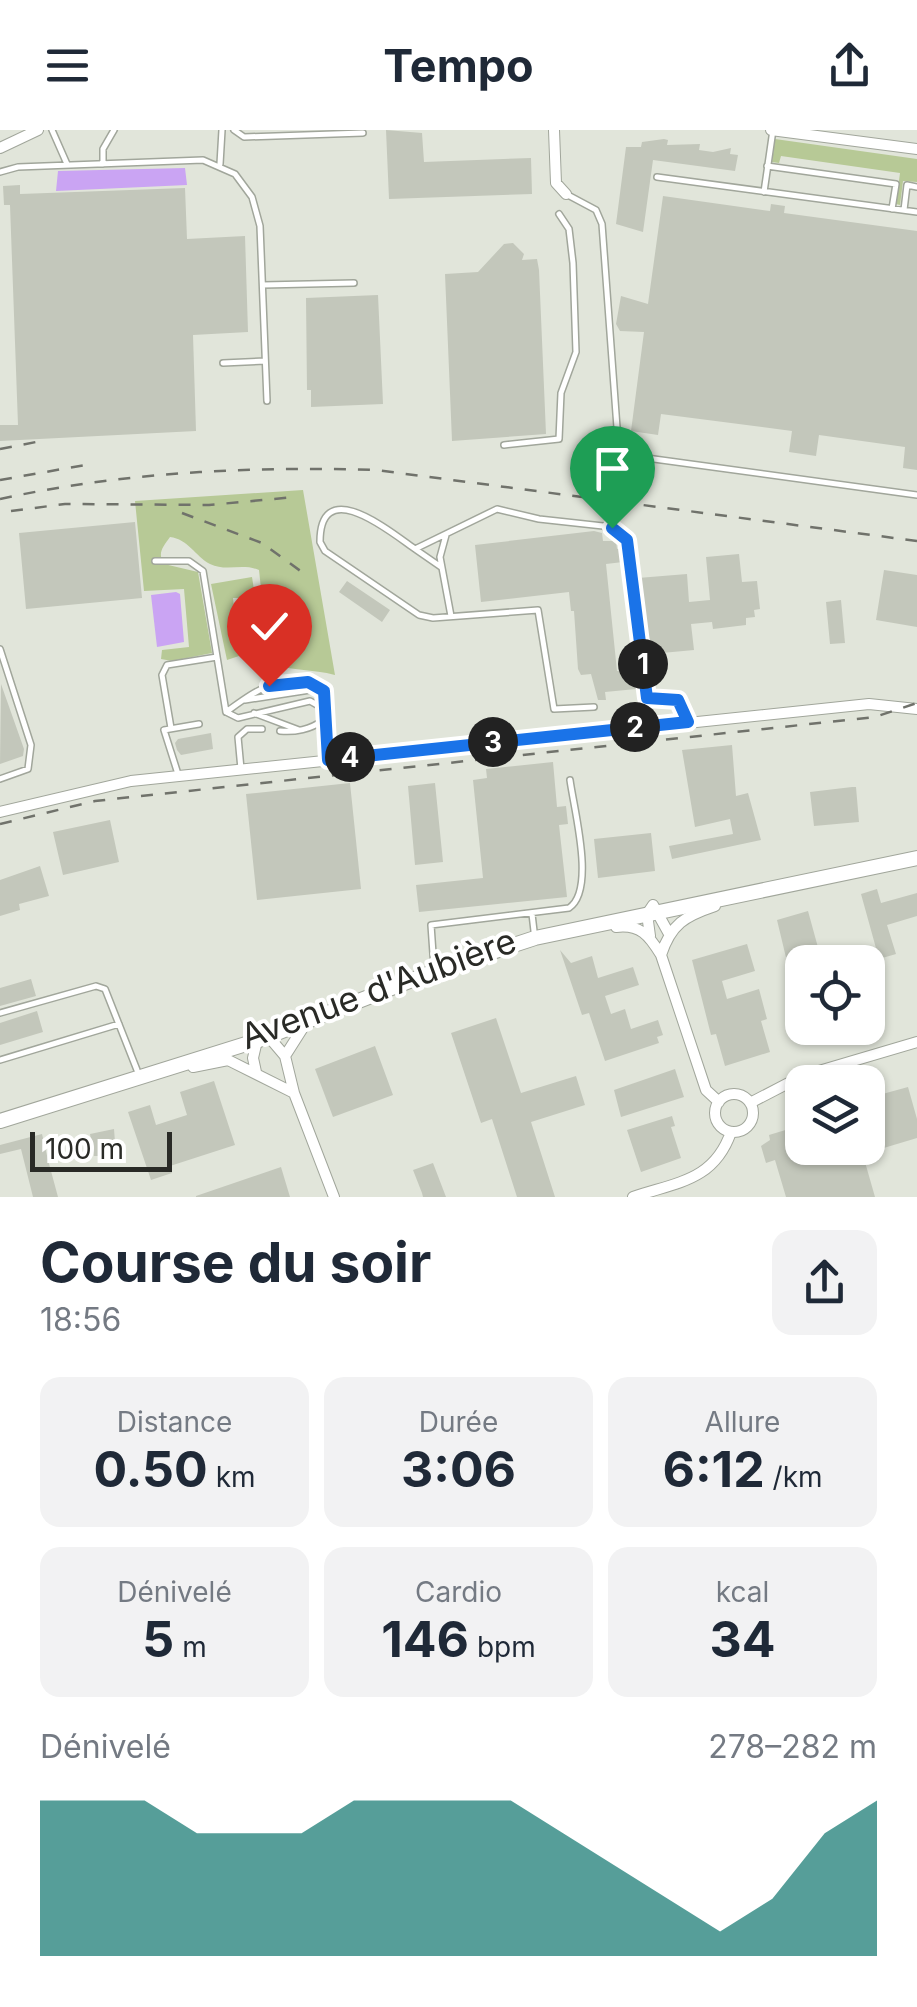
<!DOCTYPE html>
<html lang="fr">
<meta charset="utf-8">
<style>
body{margin:0;font-family:Inter,sans-serif;background:#f2f2f3;color:#1f2937;height:100vh;display:flex;flex-direction:column;font-size:38px;white-space:nowrap}
*{box-sizing:border-box;margin:0}
p{font-size:32px;color:#747a83}
.icon{flex:none;width:55px;height:55px;fill:none;stroke:currentColor;stroke-width:2;stroke-linecap:round;stroke-linejoin:round}
.map{position:relative;height:1067px;overflow:hidden}
.panel{display:flex;flex-direction:column;background:#fff;flex:1}
.panel>*{flex:none}
.buttons{position:absolute;left:785px;top:815px;display:grid;gap:20px}
.buttons a{display:grid;place-items:center;width:100px;height:100px;border-radius:20px;background:#fff;box-shadow:0 2px 8px #0004;font-size:50px}
.scale{position:absolute;left:30px;bottom:25px;width:142px;box-sizing:border-box;padding-left:10px;border:5px solid #292a26;border-top:0;font-size:28px;line-height:35px;white-space:nowrap;color:#292a26;-webkit-text-stroke:8px #fff;paint-order:stroke}
.pin{position:absolute;display:grid;place-items:center;width:85px;height:85px;color:#fff;margin:-102px -42px;border-radius:50% 50% 50% 0;rotate:-45deg;box-shadow:0 0 10px #0007}
.pin .icon{rotate:45deg}
.km{position:absolute;width:50px;height:50px;margin:-25px;border-radius:50%;background:#222;color:#fff;font-size:28px;line-height:50px;text-align:center}
.round{display:grid;place-items:center;flex:none;width:105px;height:105px;border-radius:20px;background:#f2f2f3}
.head{display:flex;align-items:center;justify-content:space-between;height:170px;padding:0 40px}
h1{font-size:55px;font-weight:700;line-height:75px}
.figures{display:grid;grid-template-columns:repeat(3,1fr);gap:15px;height:170px;padding:10px 40px}
.figures div{display:grid;align-content:center;border-radius:20px;background:#f2f2f3;text-align:center}
.figures b{font-size:50px;font-weight:700}
.figures small{font-size:28px;font-weight:400}
.figures p{font-size:28px}
.chart{height:280px;padding:20px 40px}
.chart p{display:flex;justify-content:space-between}
.chart svg{width:100%;height:180px;margin-top:10px;fill:#0f766e;opacity:.7}
header{display:flex;justify-content:space-between;align-items:center;height:130px;padding:0 40px;background:#fff;font-size:45px;font-weight:700}
.map>svg:first-child{display:block}
.green{fill:#b7c996}
.water{fill:#caa4f3}
.building{fill:#c3c7bb}
.lines{fill:none;stroke-linecap:round;stroke-linejoin:round}
.lane-casing{stroke:#a1a69b;stroke-width:8}
.street-casing{stroke:#a1a69b;stroke-width:12}
.secondary-casing{stroke:#a1a69b;stroke-width:16}
.lane{stroke:#fff;stroke-width:5}
.street{stroke:#fff;stroke-width:10}
.secondary{stroke:#fff;stroke-width:14}
.rail{stroke:#70726b;stroke-width:2.5;stroke-dasharray:12 12;stroke-linecap:butt}
.route-casing{stroke:#fff;stroke-width:20}
.route{stroke:#1a73e8;stroke-width:12}
.labels{text-anchor:middle;dominant-baseline:central;stroke-width:8;stroke-linejoin:round;paint-order:stroke}
.street-label{font-size:35px;fill:#292a26;stroke:#fff}
</style>
<header><svg class="icon" aria-label="menu" viewBox="0 0 24 24"><path d="M4 6h16M4 12h16M4 18h16"/></svg>Tempo<svg class="icon" aria-label="share" viewBox="0 0 24 24"><path d="M12 15V3M7 8l5-5 5 5M5 13v7h14v-7"/></svg></header>
<div class="map">
<svg width="917" height="1067" viewBox="0 0 917 1067">
<rect width="100%" height="100%" fill="#e1e5da"/>
<path class="green" d="M 775,9 L 917,29 L 917,52 L 903,51 L 900,75 L 896,74 L 900,43 L 781,26 L 779,33 L 772,32 Z
M 303,360 L 335,545 C 313,539 290,541 269,533 L 259,440 C 242,433 226,442 210,434 C 195,426 188,409 170,407 C 163,417 157,423 164,434 L 198,442 L 212,523 L 172,531 L 161,529 L 162,520 L 189,517 L 184,459 L 144,461 L 135,371 Z
M 252,447 L 264,524 L 248,525 L 240,468 L 233,468 L 239,526 L 227,530 L 211,454 Z"/>
<path class="water" d="M 185,38 L 187,55 L 56,61 L 58,41 Z
M 176,462 L 180,464 L 184,512 L 157,517 L 151,465 Z"/>
<path class="building" d="M 386,0 L 422,3 L 424,32 L 531,28 L 532,64 L 389,69 Z
M 664,9 L 668,10 L 667,15 L 700,14 L 699,20 L 713,22 L 731,18 L 730,24 L 738,25 L 735,41 L 653,30 L 643,102 L 616,94 L 626,17 L 641,17 L 642,12 Z
M 20,55 L 20,64 L 185,58 L 187,109 L 245,106 L 248,202 L 193,205 L 196,301 L 0,311 L 0,295 L 18,295 L 10,75 L 4,75 L 3,56 Z
M 663,66 L 770,81 L 771,74 L 785,76 L 784,83 L 917,101 L 917,340 L 903,338 L 905,317 L 819,305 L 816,326 L 789,322 L 792,301 L 661,284 L 658,305 L 631,301 L 644,202 L 620,201 L 616,194 L 621,166 L 648,174 Z
M 513,113 L 524,124 L 522,130 L 537,129 L 539,140 L 546,304 L 452,311 L 445,144 L 478,142 L 504,114 Z
M 378,165 L 383,274 L 311,277 L 311,260 L 307,260 L 306,168 Z
M 135,392 L 142,468 L 26,479 L 19,403 Z
M 594,401 L 602,403 L 603,411 L 616,411 L 617,419 L 622,418 L 623,432 L 606,434 L 617,541 L 631,539 L 636,559 L 605,562 L 606,570 L 598,570 L 591,544 L 581,545 L 578,539 L 574,481 L 571,481 L 569,462 L 481,472 L 475,415 Z
M 739,424 L 742,452 L 757,451 L 760,479 L 754,480 L 755,487 L 746,488 L 746,495 L 713,499 L 712,492 L 691,494 L 694,520 L 651,524 L 638,448 L 687,444 L 689,472 L 710,470 L 706,427 Z
M 884,440 L 917,445 L 917,497 L 876,490 Z
M 347,451 L 390,480 L 382,492 L 339,462 Z
M 841,470 L 845,513 L 830,514 L 826,472 Z
M 1,554 L 24,619 L 23,626 L 0,634 Z
M 211,603 L 213,619 L 181,625 L 177,620 L 175,613 L 178,609 Z
M 732,615 L 736,666 L 748,663 L 761,710 L 672,729 L 669,716 L 733,704 L 730,689 L 695,697 L 682,620 Z
M 553,632 L 557,677 L 566,676 L 568,694 L 559,695 L 567,767 L 419,782 L 416,755 L 483,748 L 473,650 L 487,648 L 486,639 Z
M 350,653 L 361,759 L 257,770 L 246,664 Z
M 435,653 L 443,732 L 415,735 L 408,656 Z
M 852,657 L 856,657 L 859,692 L 814,696 L 810,662 Z
M 110,690 L 119,732 L 63,745 L 53,702 Z
M 651,703 L 655,741 L 598,748 L 594,709 Z
M 40,736 L 49,766 L 19,774 L 20,780 L 0,786 L 0,750 Z
M 877,759 L 881,773 L 917,763 L 917,786 L 887,795 L 896,824 L 879,829 L 861,764 Z
M 808,781 L 822,832 L 802,832 L 800,861 L 794,839 L 789,840 L 777,790 Z
M 747,814 L 755,841 L 722,851 L 727,869 L 759,859 L 767,889 L 761,891 L 770,922 L 725,936 L 716,904 L 711,905 L 692,830 Z
M 560,820 L 571,833 L 592,826 L 598,848 L 633,837 L 639,855 L 605,866 L 611,884 L 625,879 L 631,899 L 658,890 L 663,905 L 657,907 L 659,913 L 605,931 L 589,883 L 582,885 Z
M 31,849 L 36,866 L 0,876 L 0,858 Z
M 37,881 L 43,902 L 0,915 L 0,893 Z
M 496,888 L 521,963 L 576,946 L 585,975 L 531,992 L 555,1067 L 517,1067 L 492,989 L 481,993 L 451,903 Z
M 375,916 L 393,965 L 333,987 L 315,939 Z
M 675,939 L 684,967 L 621,987 L 614,960 Z
M 214,951 L 235,1015 L 170,1036 L 172,1043 L 151,1050 L 128,982 L 150,975 L 156,995 L 187,985 L 180,962 Z
M 908,957 L 917,989 L 917,1008 L 877,1020 L 868,987 L 868,968 Z
M 672,986 L 675,996 L 671,997 L 681,1028 L 641,1042 L 627,1000 Z
M 802,995 L 802,1018 L 861,1018 L 875,1067 L 786,1067 L 775,1030 L 766,1033 L 761,1016 L 770,1010 L 769,1005 Z
M 114,999 L 116,1026 L 94,1026 L 90,1004 Z
M 42,1004 L 48,1030 L 58,1067 L 33,1067 L 21,1019 L 0,1024 L 0,1015 Z
M 433,1033 L 446,1067 L 423,1067 L 422,1063 L 413,1040 Z
M 281,1037 L 290,1067 L 196,1067 L 196,1066 Z"/>
<g class="lines">
<defs>
<path id="lane" d="M 52,0 L 67,34
M 234,0 L 244,7 L 363,3
M 103,34 L 103,19 L 114,0
M 220,34 L 222,0
M 767,36 L 896,54 L 892,79
M 0,42 L 18,37 L 203,30 L 235,44 L 252,67 L 260,96 L 267,271
M 657,47 L 917,82
M 764,62 L 773,0
M 566,64 L 596,80 L 602,94 L 618,311 L 632,326 L 917,365
M 904,80 L 907,55 L 917,57
M 263,155 L 354,153
M 223,233 L 265,231
M 504,315 L 559,309 L 561,263 L 576,222 L 573,133 L 569,99 L 559,84
M 446,405 L 440,427 L 451,486
M 415,419 L 441,437
M 155,431 L 189,431 L 203,441 L 226,582
M 0,519 L 31,615 L 28,639 L 0,649
M 245,570 L 310,560 L 325,565
M 594,577 L 554,579 L 538,480 L 433,488 L 419,485 L 325,421 L 320,412 C 320,343 392,403 415,419 L 497,379 L 539,389 L 603,396 L 627,410 L 647,568 L 678,570 L 688,592
M 254,583 L 299,600
M 326,588 L 329,629
M 171,598 L 162,545 L 167,535 L 217,527
M 280,601 C 310,604 347,587 318,555 C 278,543 257,560 226,582 L 238,588 L 310,571 L 326,580
M 241,639 L 238,607 L 247,599 L 262,599
M 178,644 L 164,600 L 199,594
M 532,784 L 534,801
M 434,838 L 431,795 L 569,778 C 596,760 574,680 570,650
M 0,883 L 96,856 L 105,859 L 137,940
M 0,930 L 119,894"/>
<path id="street" d="M 554,0 L 556,53 L 566,64
M 771,0 L 917,19
M 0,18 L 38,0
M 0,682 L 131,651 L 869,574 L 917,579
M 616,797 C 640,794 649,805 661,825 L 706,960 L 719,972
M 650,806 L 647,784 L 653,775 L 668,802
M 661,825 C 671,794 685,786 715,776
M 306,893 L 285,926 L 294,963 L 334,1067
M 193,937 L 228,930 L 294,963
M 256,942 L 253,928 L 259,902 L 268,906 L 285,926
M715 983a19 19 0 1 1 38 0a19 19 0 1 1-38 0Z
M 750,973 L 802,946 L 917,912
M 633,1067 C 677,1052 714,1051 731,1002"/>
<path id="secondary" d="M 0,991 L 259,910 L 435,841 L 535,808 L 917,728"/>
</defs>
<use href="#lane" class="lane-casing"/>
<use href="#street" class="street-casing"/>
<use href="#secondary" class="secondary-casing"/>
<use href="#lane" class="lane"/>
<use href="#street" class="street"/>
<use href="#secondary" class="secondary"/>
<path class="rail" d="M 0,319 L 41,311
M 0,350 L 85,335
M 0,369 C 124,342 250,336 376,340 L 917,411
M 11,381 L 65,374 L 209,375 L 295,367
M 182,383 L 262,413 L 306,445
M 0,694 L 95,671 L 875,587 L 917,573"/>
</g>
<g class="lines">
<defs>
<path id="route" d="M 269,556 L 308,552 L 324,561 L 328,630 L 688,592 L 678,570 L 647,568 L 627,410 L 612,398"/>
</defs>
<use href="#route" class="route-casing"/>
<use href="#route" class="route"/>
</g>
<g class="labels">
<g class="street-label">
<text transform="translate(378 858) rotate(-20)">Avenue d'Aubière</text>
</g>
</g>
</svg>
<div class="buttons">
<a><svg class="icon" aria-label="locate" viewBox="0 0 24 24"><circle cx="12" cy="12" r="6"/><path d="M12 2v4M12 18v4M2 12h4M18 12h4"/></svg></a>
<a><svg class="icon" aria-label="layers" viewBox="0 0 24 24"><path d="M12 4l9 5-9 5-9-5zM3 14l9 5 9-5"/></svg></a>
</div>
<div class="scale">100 m</div>
<div class="pin" style="left:612px;top:398px;background:#1e9e55"><svg class="icon" aria-label="arrive" viewBox="0 0 24 24"><path d="M6 21V4h12l-3 4 3 4H6"/></svg></div>
<div class="pin" style="left:269px;top:556px;background:#d93025"><svg class="icon" aria-label="check" viewBox="0 0 24 24"><path d="M5 12l5 5 9-10"/></svg></div>
<b class="km" style="left:643px;top:534px">1</b>
<b class="km" style="left:635px;top:597px">2</b>
<b class="km" style="left:493px;top:612px">3</b>
<b class="km" style="left:350px;top:627px">4</b>
</div>
<section class="panel">
<div class="head"><div><h1>Course du soir</h1><p>18:56</p></div><a class="round"><svg class="icon" aria-label="share" viewBox="0 0 24 24"><path d="M12 15V3M7 8l5-5 5 5M5 13v7h14v-7"/></svg></a></div>
<div class="figures">
<div><p>Distance</p><b>0.50<small> km</small></b></div>
<div><p>Durée</p><b>3:06</b></div>
<div><p>Allure</p><b>6:12<small> /km</small></b></div>
</div>
<div class="figures">
<div><p>Dénivelé</p><b>5<small> m</small></b></div>
<div><p>Cardio</p><b>146<small> bpm</small></b></div>
<div><p>kcal</p><b>34</b></div>
</div>
<div class="chart"><p><span>Dénivelé</span>278–282 m</p>
<svg viewBox="0 0 160 44" preserveAspectRatio="none"><path d="M0 44V6L10 6L20 6L30 14L40 14L50 14L60 6L70 6L80 6L90 6L100 14L110 22L120 30L130 38L140 30L150 14L160 6V44z"/></svg>
</div>
</section>
